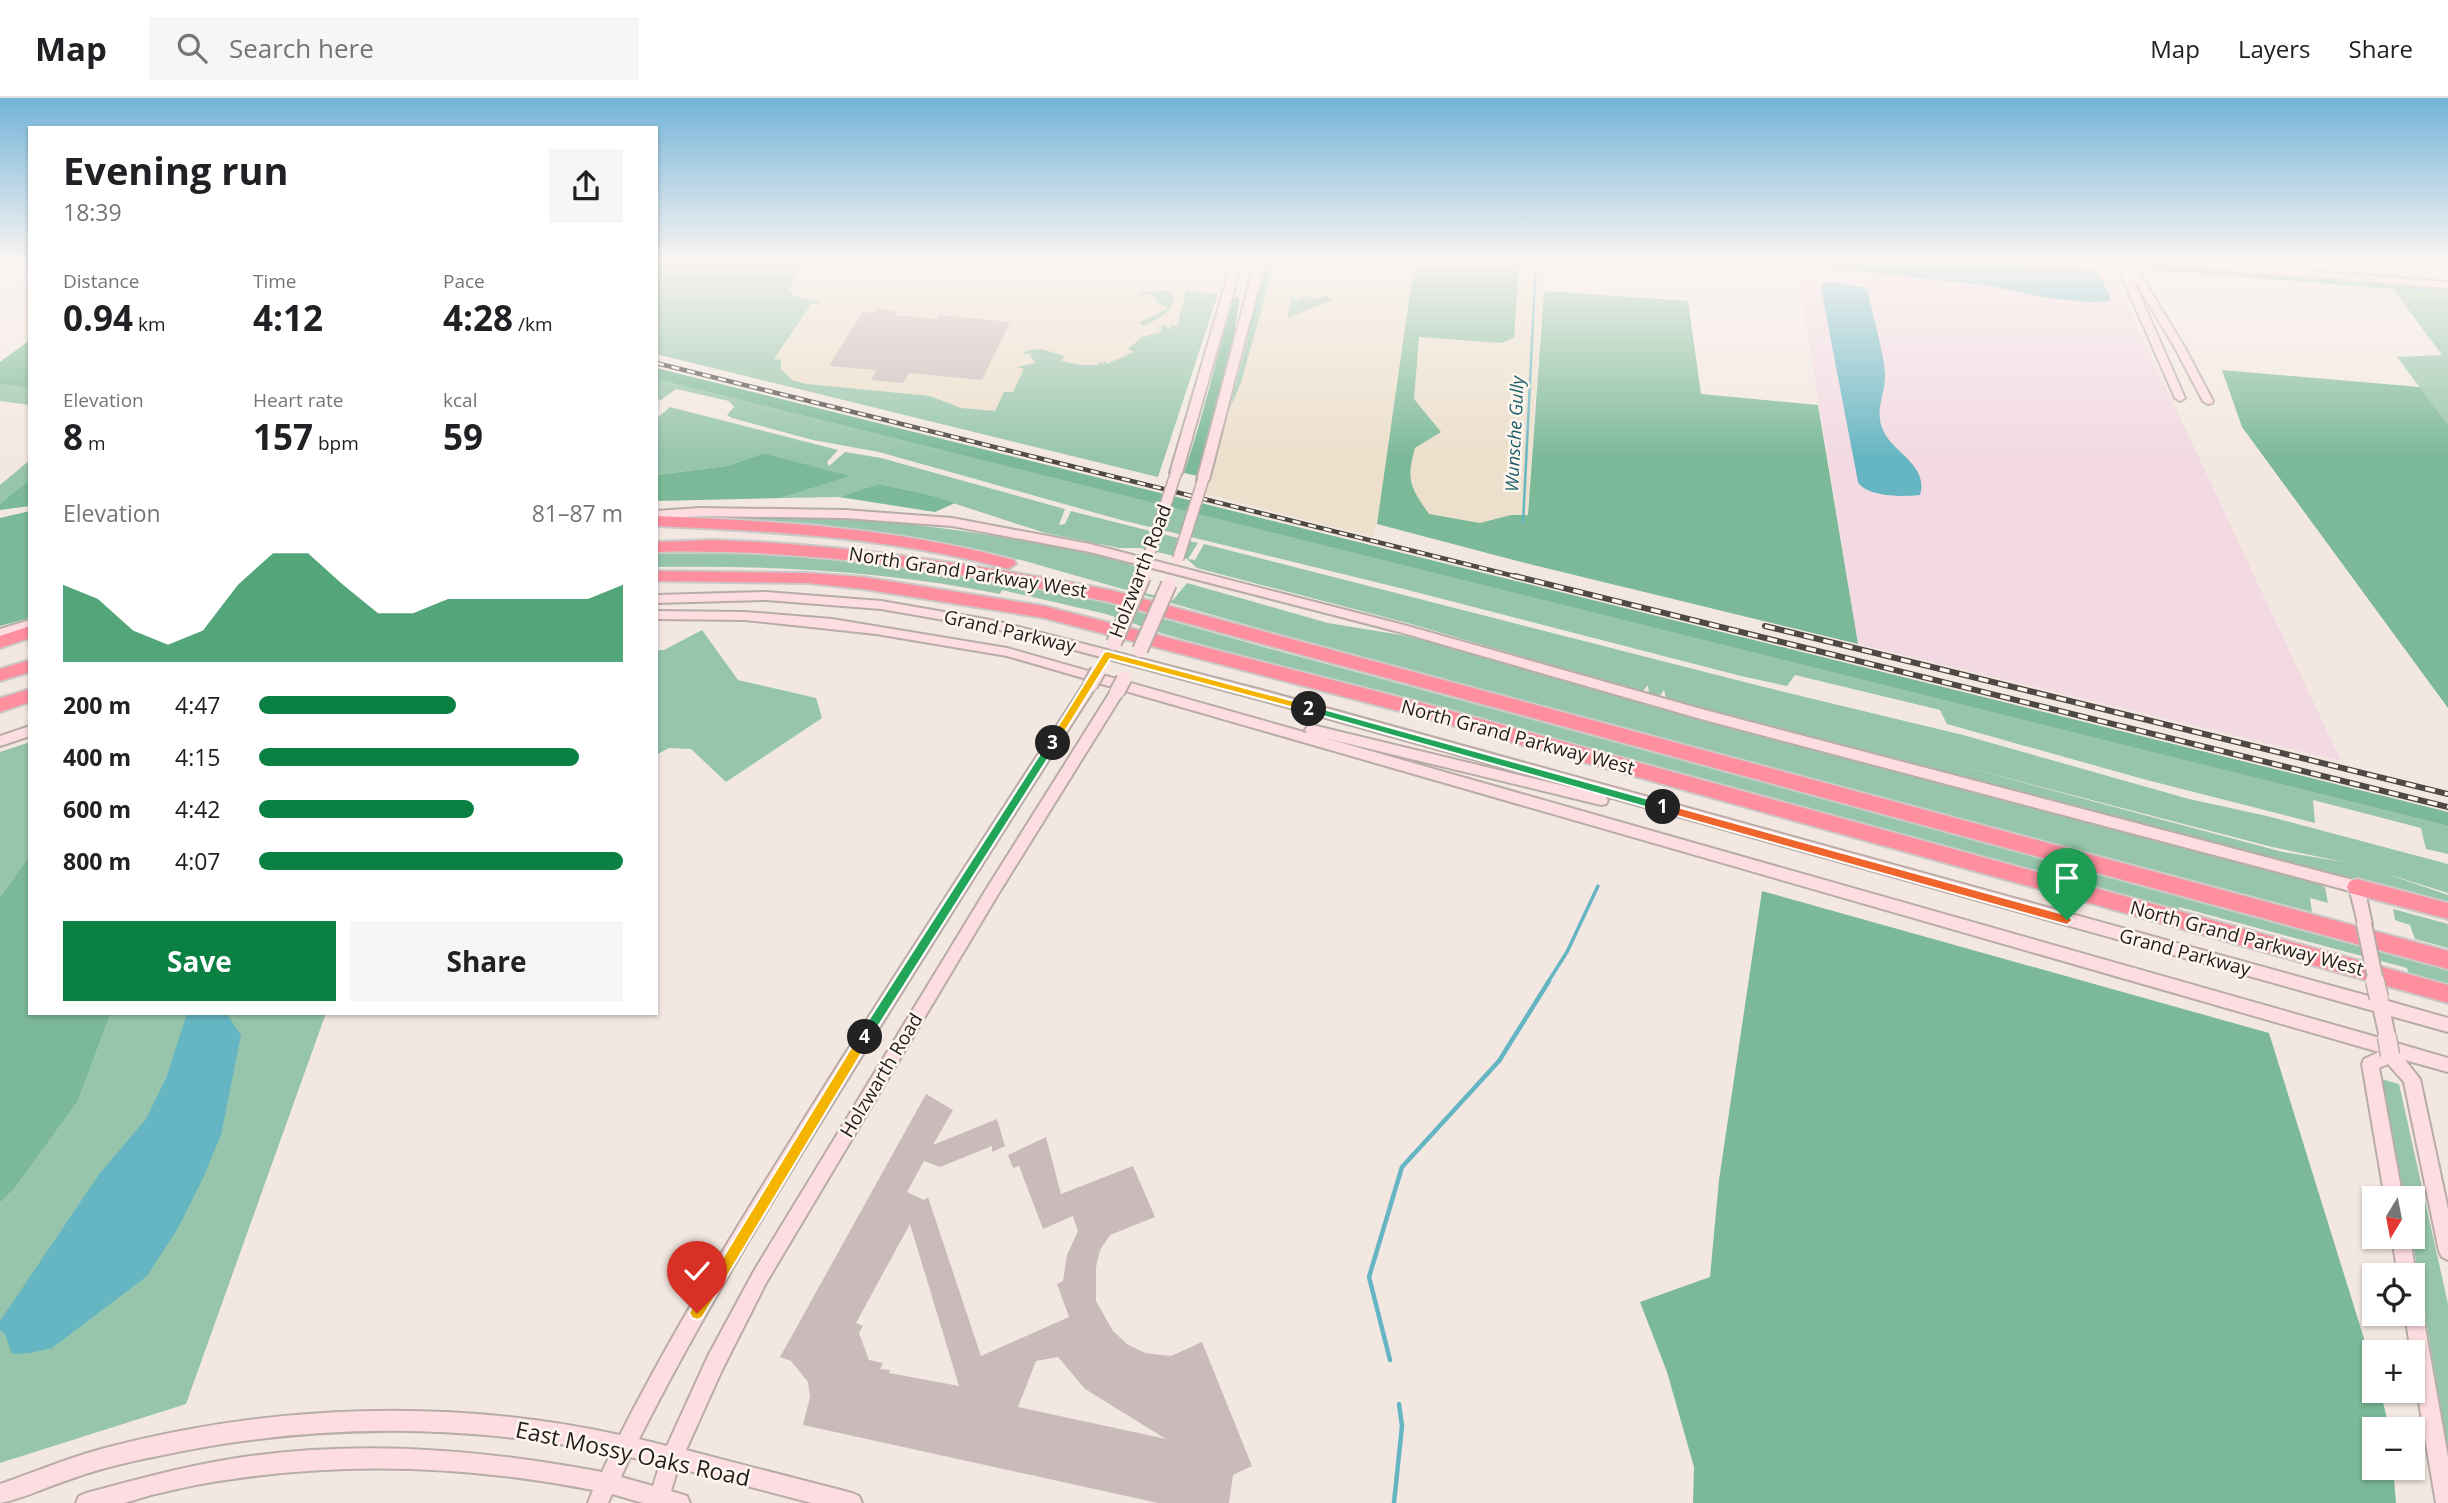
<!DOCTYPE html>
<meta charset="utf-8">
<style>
body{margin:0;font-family:"Open Sans",sans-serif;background:#f6f6f6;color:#202124;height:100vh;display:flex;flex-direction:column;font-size:26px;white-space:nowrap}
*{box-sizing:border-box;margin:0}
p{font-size:23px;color:#757577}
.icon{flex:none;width:38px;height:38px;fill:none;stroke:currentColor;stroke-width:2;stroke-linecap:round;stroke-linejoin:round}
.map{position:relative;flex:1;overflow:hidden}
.panel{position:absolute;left:28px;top:28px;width:630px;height:889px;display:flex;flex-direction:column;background:#fff;border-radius:0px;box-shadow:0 2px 5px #0004}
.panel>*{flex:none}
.needle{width:46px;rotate:190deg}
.buttons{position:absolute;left:2362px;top:1088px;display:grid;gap:14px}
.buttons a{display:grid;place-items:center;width:63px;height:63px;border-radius:0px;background:#fff;box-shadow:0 2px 5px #0004;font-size:35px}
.pin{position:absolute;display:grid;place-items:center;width:60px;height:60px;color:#fff;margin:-72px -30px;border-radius:50% 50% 50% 0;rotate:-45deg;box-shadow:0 0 7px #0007}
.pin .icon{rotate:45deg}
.km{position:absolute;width:35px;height:35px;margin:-18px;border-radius:50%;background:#222;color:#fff;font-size:19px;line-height:35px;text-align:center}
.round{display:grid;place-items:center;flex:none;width:74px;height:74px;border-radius:0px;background:#f6f6f6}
.headline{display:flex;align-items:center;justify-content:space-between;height:119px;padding:0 35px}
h1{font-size:38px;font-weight:700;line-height:52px}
.figures{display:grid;grid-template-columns:repeat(3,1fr);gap:10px;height:119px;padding:7px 35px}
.figures div{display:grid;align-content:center}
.figures b{font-size:35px;font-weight:700}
.figures small{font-size:19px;font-weight:400}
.figures p{font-size:19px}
.chart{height:196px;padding:14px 35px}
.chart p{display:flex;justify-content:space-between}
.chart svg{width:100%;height:126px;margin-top:7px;fill:#0b8043;opacity:.7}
.action{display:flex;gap:14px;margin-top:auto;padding:14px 35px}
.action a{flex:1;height:80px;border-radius:0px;background:#0b8043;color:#fff;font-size:28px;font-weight:700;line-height:80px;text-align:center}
.action a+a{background:#f6f6f6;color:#202124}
ul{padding:0 35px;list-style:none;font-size:23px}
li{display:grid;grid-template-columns:112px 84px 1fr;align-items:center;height:52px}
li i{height:18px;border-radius:9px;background:#0b8043}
header{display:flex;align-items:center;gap:42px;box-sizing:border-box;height:98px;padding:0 35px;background:#fff;border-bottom:2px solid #e0e0e0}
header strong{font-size:33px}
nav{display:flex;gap:38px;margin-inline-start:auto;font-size:24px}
.search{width:490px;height:63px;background:#f6f6f6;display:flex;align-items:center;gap:18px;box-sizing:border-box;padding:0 24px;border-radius:0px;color:#757577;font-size:26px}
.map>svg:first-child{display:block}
.commercial{fill:#ecdfcb}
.education{fill:#f2d9e2}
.green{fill:#96c5ab;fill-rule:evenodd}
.forest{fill:#7bb998}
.water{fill:#65b5c3}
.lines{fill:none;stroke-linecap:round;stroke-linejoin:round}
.stream-far2{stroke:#65b5c3;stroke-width:2.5}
.stream-far1{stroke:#65b5c3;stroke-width:3.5}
.stream{stroke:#65b5c3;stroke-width:4.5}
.building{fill:#c9bbba;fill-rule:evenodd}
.secondary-casing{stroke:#b7ada6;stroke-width:4}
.highway-casing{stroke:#cac9c8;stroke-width:4}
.secondary{fill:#fedde2;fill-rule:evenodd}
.highway{fill:#fd8f9f;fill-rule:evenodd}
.rail-far1-casing{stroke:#4e4945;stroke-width:4.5}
.rail-casing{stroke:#4e4945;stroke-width:6}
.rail-far1{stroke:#fff6f0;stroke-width:2.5;stroke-dasharray:8;stroke-linecap:butt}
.rail{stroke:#fff6f0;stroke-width:3.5;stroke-dasharray:10;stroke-linecap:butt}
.secondary-bridge-far2-casing{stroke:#b7ada6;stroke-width:13;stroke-linecap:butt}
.secondary-bridge-far1-casing{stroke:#b7ada6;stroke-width:18;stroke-linecap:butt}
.secondary-bridge-casing{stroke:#b7ada6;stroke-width:21;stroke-linecap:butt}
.secondary-bridge-far2{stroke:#fedde2;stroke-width:10}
.secondary-bridge-far1{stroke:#fedde2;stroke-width:14}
.secondary-bridge{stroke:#fedde2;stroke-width:18}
.split-1{fill:#f0652b;stroke:#fff;stroke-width:2}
.split-2{fill:#22a559;stroke:#fff;stroke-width:2}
.split-3{fill:#f5b400;stroke:#fff;stroke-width:2}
.split-4{fill:#22a559;stroke:#fff;stroke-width:2}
.split-5{fill:#f5b400;stroke:#fff;stroke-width:2}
.labels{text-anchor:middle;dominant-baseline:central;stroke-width:5;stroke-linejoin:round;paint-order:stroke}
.far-water-label{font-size:18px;font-style:italic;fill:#1c5f69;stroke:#fff6f0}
.street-label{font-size:19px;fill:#221e1b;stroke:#fff6f0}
.near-street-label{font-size:23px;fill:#221e1b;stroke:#fff6f0}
</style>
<header>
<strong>Map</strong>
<div class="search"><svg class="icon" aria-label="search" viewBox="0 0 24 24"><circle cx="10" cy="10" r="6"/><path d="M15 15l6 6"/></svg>Search here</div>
<nav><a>Map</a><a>Layers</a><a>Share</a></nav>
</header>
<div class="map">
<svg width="2448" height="1405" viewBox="0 0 2448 1405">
<rect width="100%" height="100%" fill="#f3e8e1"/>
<path class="commercial" d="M 743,164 L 1233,164 L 1222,199 L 1217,200 L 1158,379 L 668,259 Z
M 1267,164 L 1545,164 L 1526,434 L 1380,410 L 1373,439 L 1205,396 L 1230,310 Z"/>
<path class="education" d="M 1796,164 L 2058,164 L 2109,168 L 2341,663 L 1858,546 Z"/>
<path class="green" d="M 656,164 L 806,164 L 789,192 L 795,198 L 819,204 L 819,206 L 811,206 L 774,261 L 781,262 L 781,271 L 792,282 L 807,286 L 930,298 L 961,310 L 995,313 L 1004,294 L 1013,294 L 1024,271 L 1017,269 L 1035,265 L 1029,255 L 1022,257 L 1026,253 L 1041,251 L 1065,258 L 1061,263 L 1081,267 L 1098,267 L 1100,263 L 1103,267 L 1104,262 L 1107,266 L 1134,254 L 1128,251 L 1142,239 L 1162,234 L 1161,229 L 1158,229 L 1166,227 L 1166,230 L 1170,231 L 1172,227 L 1177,228 L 1186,193 L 1218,196 L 1158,379 L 656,256 Z
M 1267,164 L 1275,164 L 1241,284 L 1230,310 Z
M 2143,166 L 2448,190 L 2448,327 L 2397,259 L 2442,257 L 2393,191 L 2139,171 Z
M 1171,192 C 1180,212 1160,219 1145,228 L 1139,225 L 1169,210 L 1156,204 L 1152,196 L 1139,198 L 1138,195 Z
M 1326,197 L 1333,202 L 1287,220 L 1292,199 L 1297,202 L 1307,198 L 1313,202 Z
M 656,281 L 2448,728 L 2448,756 L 2426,751 L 2421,730 L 2313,702 L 2315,725 L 2143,681 L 1947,626 L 1940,612 L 1795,577 L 1787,588 L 1741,578 L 1400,490 L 1121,422 L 879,354 L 813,342 L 732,320 L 727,317 L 734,309 L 729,303 L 676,291 L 661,302 L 656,301 Z
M 0,286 L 30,290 L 30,307 L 0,303 Z
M 670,309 L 838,352 L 827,364 L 829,368 L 845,354 L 881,360 L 1065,411 L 1059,427 L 1065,426 L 1071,413 L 1198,445 L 1188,461 L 1195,462 L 1204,446 L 1764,589 L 1963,637 L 2189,701 L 2267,718 L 2448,766 L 2448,795 L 2387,776 L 2448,797 L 2448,807 L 1712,614 L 1666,600 L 1664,592 L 1659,599 L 1649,596 L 1648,587 L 1642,594 L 1411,526 L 1197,470 L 1187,461 L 1140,450 L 1119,450 L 1045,435 L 922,395 L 878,386 L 839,399 L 781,400 L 849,378 L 764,355 L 727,368 L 656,377 L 656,321 ZM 1950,665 L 2272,749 L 2344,764 L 2283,754 Z
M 30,362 L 30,381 L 0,406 L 0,387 Z
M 800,418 C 914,423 1011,438 1122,463 L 1138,470 L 1129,491 L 1173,502 L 1187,485 L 1328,525 L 1401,537 L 1459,551 L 1690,618 L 2315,785 L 2325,789 L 2328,805 L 2310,800 L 2312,814 L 1380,565 L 1025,463 L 920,441 L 723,420 Z
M 736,455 L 872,462 L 1067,494 L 1271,551 L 2448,870 L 2448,889 L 2409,878 L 2407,870 L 2179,809 L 2178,814 L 1164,536 L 1106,516 L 1002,492 L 1000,496 C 886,473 771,467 656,469 L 656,456 Z
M 702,532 L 738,582 L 816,600 L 822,620 L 726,684 L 691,651 L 669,650 L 656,657 L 656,552 L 664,552 Z
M 30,644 L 30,757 L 0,799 L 0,654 Z
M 2393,811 L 2448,826 L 2448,850 L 2415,841 L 2410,827 L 2395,822 Z
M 111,915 L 326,915 L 186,1306 L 0,1365 L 0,1105 L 15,1090 L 78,1003 Z
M 2381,981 L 2399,986 L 2448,1206 L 2448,1353 L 2412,1139 L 2413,1101 L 2405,1101 Z"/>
<path class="forest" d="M 1393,164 L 1519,164 L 1514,240 L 1501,245 L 1419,239 L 1414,301 L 1441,334 L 1415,350 C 1406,382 1410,389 1429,416 L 1480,425 L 1511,417 L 1528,417 L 1544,193 L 1688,203 L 1701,296 L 1818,307 L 1858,546 L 1525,465 L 1377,426 L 1414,167 Z
M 1235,199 L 1239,199 L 1239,205 L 1231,254 L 1198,378 L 1184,375 C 1203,318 1216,264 1231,205 Z
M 30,242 L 30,290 L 0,286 L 0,264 Z
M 656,270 L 2448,714 L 2448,728 L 656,281 Z
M 2222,272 L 2420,289 L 2448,327 L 2448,610 L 2242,329 Z
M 764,355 L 850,378 L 781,400 L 656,403 L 656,377 L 727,368 Z
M 30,381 L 30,408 L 0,412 L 0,406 Z
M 878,386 L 922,395 L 955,405 L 935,414 L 839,399 Z
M 30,413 L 30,520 L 0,528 L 0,420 Z
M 30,757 L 30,915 L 111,915 L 78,1003 L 15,1090 L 0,1105 L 0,799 Z
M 1762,793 L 2269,935 L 2375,1276 L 2375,1293 L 2380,1293 L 2390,1332 L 2375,1332 L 2375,1370 L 2393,1370 L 2396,1405 L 1693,1405 L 1694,1369 L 1667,1274 L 1640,1204 L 1710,1179 L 1719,1082 Z"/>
<path class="water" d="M 1824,164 L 1991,164 L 2092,172 L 2099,176 L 2111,202 C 2090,209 2016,195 1993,188 L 1835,171 L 1825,168 Z
M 1832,184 L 1864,189 L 1868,195 C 1872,216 1886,261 1885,280 C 1884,299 1874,315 1884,334 C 1894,355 1929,368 1920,397 C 1904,399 1866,399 1858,384 L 1821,190 L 1823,185 Z
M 187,915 L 226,915 L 241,937 L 221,1037 L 203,1080 L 178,1130 L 147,1178 L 52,1250 L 30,1255 L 12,1256 L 5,1236 L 0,1232 L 0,1223 L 100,1075 L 146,1021 L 167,978 Z"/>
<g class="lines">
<path class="stream-far2" d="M 2084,164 L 2102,166
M 2150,170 L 2430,192
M 1248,236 L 1269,164
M 1523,425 L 1536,164"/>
<path class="stream-far1" d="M 1548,884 L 1567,854 L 1598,788"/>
<path class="stream" d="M 1390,1262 L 1369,1179 L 1402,1069 L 1499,963 L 1549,883
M 1394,1405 L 1402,1328 L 1399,1306"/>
</g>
<path class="building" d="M 876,211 L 898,213 L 895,217 L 936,221 L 939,217 L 1010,224 L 982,282 L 909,275 L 903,285 L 871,282 L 876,272 L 829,268 L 862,214 L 873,215 Z
M 926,996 L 953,1012 L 933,1047 L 997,1021 L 1005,1048 L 992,1054 L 992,1048 L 940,1069 L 924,1063 L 907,1094 L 924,1102 L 928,1099 L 981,1258 L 1069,1219 L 1057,1186 L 1063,1183 L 1067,1157 L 1078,1133 L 1073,1118 L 1043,1131 L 1019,1068 L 1013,1070 L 1008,1057 L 1046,1039 L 1061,1096 L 1133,1068 L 1155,1119 L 1110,1137 L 1100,1152 L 1096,1169 L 1096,1203 L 1113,1233 L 1127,1246 L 1145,1255 L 1171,1258 L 1202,1244 L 1252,1368 L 1233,1377 L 1229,1405 L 1158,1405 L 803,1327 L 810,1299 L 808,1284 L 791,1263 L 780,1259 ZM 910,1126 L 959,1288 L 889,1275 L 890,1272 L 880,1271 L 883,1265 L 869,1262 L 859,1235 L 863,1228 L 856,1225 ZM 1058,1259 L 1085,1291 L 1166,1341 L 1018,1309 L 1036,1263 Z"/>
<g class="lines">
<defs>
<path id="secondary" d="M 1232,164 L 1242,164 L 1182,375 L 1180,377 L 1172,377 L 1170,375 Z
M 1255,164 L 1265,164 L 1209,382 L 1203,385 L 1197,382 Z
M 2120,164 L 2133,164 L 2185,250 L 2213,303 L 2212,305 L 2208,306 L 2203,303 L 2175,250 L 2130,175 L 2185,300 L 2180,303 L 2175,300 L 2118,170 Z
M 2156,164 L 2200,164 L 2448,184 L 2448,190 L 2160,167 Z
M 700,410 L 845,412 L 952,420 L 1090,446 L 1404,527 L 1701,611 L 2357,783 L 2362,785 L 2364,789 L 2372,826 L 2369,830 L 2364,832 L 2359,830 L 2350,793 L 1701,621 L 1403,535 L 1090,454 L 952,428 L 845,420 L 700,418 L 656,421 L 656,413 Z
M 766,494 L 881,503 L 996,523 L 1265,593 L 2372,899 L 2373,895 L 2379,893 L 2385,895 L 2388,903 L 2448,920 L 2448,934 L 2391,918 L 2395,939 L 2393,944 L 2448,960 L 2448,974 L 2405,962 L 2420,981 L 2448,1111 L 2448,1162 L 2442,1159 L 2439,1153 L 2404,984 L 2388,966 L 2379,970 L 2403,1101 L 2385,1101 L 2362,966 L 2364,961 L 2379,954 L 1122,592 L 1122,597 L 997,798 L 766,1185 L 722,1272 L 686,1352 L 852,1395 L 859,1398 L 862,1405 L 812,1405 L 678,1370 L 671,1393 L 687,1398 L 690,1405 L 643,1405 L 612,1396 L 608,1405 L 588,1405 L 593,1392 C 474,1369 354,1363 233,1381 C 209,1384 184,1389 160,1395 C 148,1397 136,1402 124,1405 C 109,1405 91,1405 76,1405 L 79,1398 L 86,1395 C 134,1382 182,1369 231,1361 C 355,1341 479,1351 602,1374 L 611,1355 C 457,1325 312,1325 158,1358 C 126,1364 95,1372 65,1383 C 44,1390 22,1401 0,1405 L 0,1386 C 35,1374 70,1359 105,1350 C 273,1306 451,1300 620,1337 C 680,1219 751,1106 821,994 C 908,856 997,720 1085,584 L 1090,582 L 1007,558 L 876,536 L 745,522 L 656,521 L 656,513 L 745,514 L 832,521 L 1007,550 L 1307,635 L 1305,632 L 1307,629 L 1312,627 L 1598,696 L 1265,603 L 996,531 L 881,511 L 766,502 L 656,505 L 656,497 ZM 1091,583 L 1116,590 L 1112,591 L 987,790 L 754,1173 L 708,1258 L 667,1348 L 639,1341 C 696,1228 762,1119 829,1011 C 916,870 1005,730 1095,590 L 1097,587 ZM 1325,640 L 1601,707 L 1606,706 L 1608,702 L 1605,698 L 2374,913 L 2380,940 ZM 630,1359 L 660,1366 L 653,1388 L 621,1379 Z
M 30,522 L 30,530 L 0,539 L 0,531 Z
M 30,628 L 30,638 L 0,648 L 0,638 Z
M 2392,1139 L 2410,1139 L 2416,1178 L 2413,1184 L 2413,1178 L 2398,1178 Z
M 2413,1203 L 2419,1206 L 2422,1212 L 2448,1359 L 2448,1405 L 2436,1405 L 2413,1269 L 2413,1255 L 2411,1255 L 2405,1216 L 2413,1216 Z"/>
<path id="highway" d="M 656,418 C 777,423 896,430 1014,462 L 1016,466 L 1008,471 C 893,440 775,433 656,428 Z
M 713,442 C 848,446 978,467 1110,492 L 2448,853 L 2448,871 L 1110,504 C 959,474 810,450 656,454 L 656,444 Z
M 656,473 L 807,475 L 863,479 L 1044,508 L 1422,605 L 2448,887 L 2448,905 L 1422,619 L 1044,520 L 863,491 L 807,485 L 656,483 Z
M 30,528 L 30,540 L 0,550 L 0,538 Z
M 30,562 L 30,574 L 0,583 L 0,571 Z
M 30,591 L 30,604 L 0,614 L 0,600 Z
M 2357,781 L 2448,805 L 2448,821 L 2350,795 L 2347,789 L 2350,783 Z"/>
</defs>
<use href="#secondary" class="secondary-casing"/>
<use href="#highway" class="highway-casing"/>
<use href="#secondary" class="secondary"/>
<use href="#highway" class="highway"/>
<defs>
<path id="rail-far1" d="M 656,265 L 1522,480"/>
<path id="rail" d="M 1515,478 L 2448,709
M 1765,528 L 2448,696"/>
</defs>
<use href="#rail-far1" class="rail-far1-casing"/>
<use href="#rail" class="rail-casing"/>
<use href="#rail-far1" class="rail-far1"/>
<use href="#rail" class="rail"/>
<defs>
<path id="secondary-bridge-far2" d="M 1150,454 L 1176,375
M 1178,461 L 1203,382"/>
<path id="secondary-bridge-far1" d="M 1114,545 L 1143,479
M 1140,552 L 1169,486
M 1090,587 L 1098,573
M 1117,594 L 1124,581
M 2364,826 L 2376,884"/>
<path id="secondary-bridge" d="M 2375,883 L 2379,900
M 2387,939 L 2390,957"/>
</defs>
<use href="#secondary-bridge-far2" class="secondary-bridge-far2-casing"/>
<use href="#secondary-bridge-far1" class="secondary-bridge-far1-casing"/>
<use href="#secondary-bridge" class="secondary-bridge-casing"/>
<use href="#secondary-bridge-far2" class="secondary-bridge-far2"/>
<use href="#secondary-bridge-far1" class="secondary-bridge-far1"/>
<use href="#secondary-bridge" class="secondary-bridge"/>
</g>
<linearGradient id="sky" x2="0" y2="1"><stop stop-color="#73b4d9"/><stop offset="0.45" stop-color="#faf5f2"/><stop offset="1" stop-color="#faf5f2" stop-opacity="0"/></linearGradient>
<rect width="2448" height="361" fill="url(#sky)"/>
<path class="split-1" d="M 1663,705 L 2067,817 L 2073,822 L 2067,827 L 1659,713 L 1658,709 Z"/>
<path class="split-2" d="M 1309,607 L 1663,705 L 1669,709 L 1663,714 L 1305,613 L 1305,608 Z"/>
<path class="split-3" d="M 1107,553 L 1309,607 L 1314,611 L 1309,614 L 1110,561 L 1056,648 L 1049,648 L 1049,642 L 1104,554 Z"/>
<path class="split-4" d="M 1053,641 L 1058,645 L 1056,648 L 869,943 L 860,943 L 860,935 L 1049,642 Z"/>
<path class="split-5" d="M 865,933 L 869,935 L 869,943 L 702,1220 L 697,1222 L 692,1220 L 689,1215 L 692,1210 L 860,935 Z"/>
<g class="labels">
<g class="far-water-label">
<text transform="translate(1514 336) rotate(-87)">Wunsche Gully</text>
</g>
<g class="street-label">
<text transform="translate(1140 473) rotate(-69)">Holzwarth Road</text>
<text transform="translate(968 474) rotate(9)">North Grand Parkway West</text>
<text transform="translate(1010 533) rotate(13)">Grand Parkway</text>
<text transform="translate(1518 639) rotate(15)">North Grand Parkway West</text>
<text transform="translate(2247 840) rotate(15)">North Grand Parkway West</text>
<text transform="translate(2185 854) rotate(15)">Grand Parkway</text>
<text transform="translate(881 977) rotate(-59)">Holzwarth Road</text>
</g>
<g class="near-street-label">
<text transform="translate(633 1355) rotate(12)">East Mossy Oaks Road</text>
</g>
</g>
</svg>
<div class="buttons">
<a><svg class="needle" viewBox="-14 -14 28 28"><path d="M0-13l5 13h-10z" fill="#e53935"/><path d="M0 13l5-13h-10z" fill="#757577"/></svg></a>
<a><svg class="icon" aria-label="locate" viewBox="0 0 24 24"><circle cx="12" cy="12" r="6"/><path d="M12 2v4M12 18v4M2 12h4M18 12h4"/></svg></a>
<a>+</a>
<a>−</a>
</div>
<div class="pin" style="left:2067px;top:822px;background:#1e9e55"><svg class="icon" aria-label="arrive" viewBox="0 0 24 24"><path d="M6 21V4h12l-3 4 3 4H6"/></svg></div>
<div class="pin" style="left:697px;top:1215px;background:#d93025"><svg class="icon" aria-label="check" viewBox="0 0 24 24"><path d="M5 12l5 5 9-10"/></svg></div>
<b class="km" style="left:1663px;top:709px">1</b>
<b class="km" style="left:1309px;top:611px">2</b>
<b class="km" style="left:1053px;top:645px">3</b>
<b class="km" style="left:865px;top:939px">4</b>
<section class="panel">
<div class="headline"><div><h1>Evening run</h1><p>18:39</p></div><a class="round"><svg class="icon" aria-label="share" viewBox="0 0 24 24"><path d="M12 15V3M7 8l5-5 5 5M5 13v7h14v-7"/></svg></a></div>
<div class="figures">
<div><p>Distance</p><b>0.94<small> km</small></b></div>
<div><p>Time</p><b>4:12</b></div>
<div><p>Pace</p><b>4:28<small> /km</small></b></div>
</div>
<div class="figures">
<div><p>Elevation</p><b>8<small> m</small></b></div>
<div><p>Heart rate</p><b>157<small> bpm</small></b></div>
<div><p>kcal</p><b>59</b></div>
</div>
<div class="chart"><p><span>Elevation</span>81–87 m</p>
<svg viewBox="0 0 160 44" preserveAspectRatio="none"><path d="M0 44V17L10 22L20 33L30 38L40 33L50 17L60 6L70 6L80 17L90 27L100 27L110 22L120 22L130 22L140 22L150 22L160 17V44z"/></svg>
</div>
<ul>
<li><b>200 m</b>4:47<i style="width:54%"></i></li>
<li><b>400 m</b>4:15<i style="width:88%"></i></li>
<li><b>600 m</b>4:42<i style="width:59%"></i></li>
<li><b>800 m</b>4:07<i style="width:100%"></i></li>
</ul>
<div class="action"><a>Save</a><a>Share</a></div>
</section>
</div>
